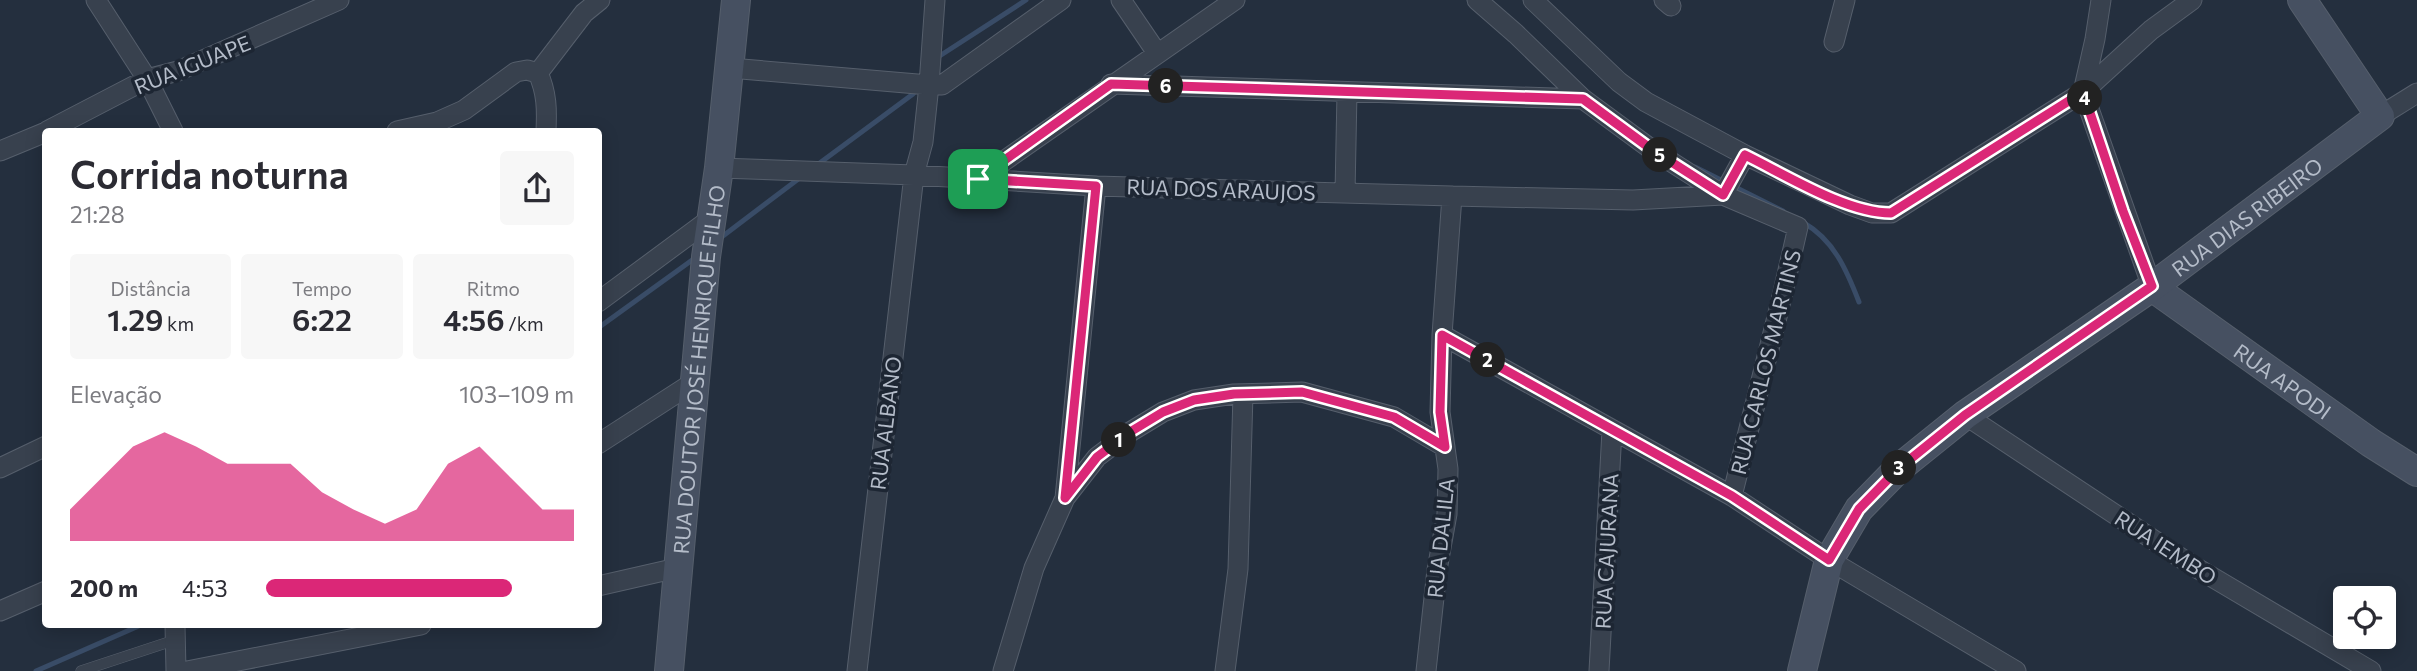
<!DOCTYPE html>
<html lang="pt">
<meta charset="utf-8">
<style>
body{margin:0;font-family:Commissioner,sans-serif;background:#f7f7f7;color:#2b2b33;height:100vh;display:flex;flex-direction:column;font-size:26px;white-space:nowrap}
*{box-sizing:border-box;margin:0}
p{font-size:23px;color:#7c7c81}
.icon{flex:none;width:38px;height:38px;fill:none;stroke:currentColor;stroke-width:2;stroke-linecap:round;stroke-linejoin:round}
.map{position:relative;flex:1;overflow:hidden}
.drawer{position:absolute;left:42px;top:128px;width:560px;height:500px;display:flex;flex-direction:column;background:#fff;border-radius:7px;box-shadow:0 4px 18px #0003}
.drawer>*{flex:none}
.tools{position:absolute;left:2333px;top:586px;display:grid;gap:14px}
.tools a{display:grid;place-items:center;width:63px;height:63px;border-radius:7px;background:#fff;box-shadow:0 4px 18px #0003;font-size:35px}
.pin{position:absolute;display:grid;place-items:center;width:60px;height:60px;color:#fff;margin:-30px;border-radius:14px;box-shadow:0 4px 10px #0006}
.km{position:absolute;width:35px;height:35px;margin:-18px;border-radius:50%;background:#222;color:#fff;font-size:19px;line-height:35px;text-align:center}
.round{display:grid;place-items:center;flex:none;width:74px;height:74px;border-radius:7px;background:#f7f7f7}
.summary{display:flex;align-items:center;justify-content:space-between;height:119px;padding:0 28px}
h1{font-size:38px;font-weight:600;line-height:52px}
.figures{display:grid;grid-template-columns:repeat(3,1fr);gap:10px;height:119px;padding:7px 28px}
.figures div{display:grid;align-content:center;border-radius:7px;background:#f7f7f7;text-align:center}
.figures b{font-size:30px;font-weight:600}
.figures small{font-size:19px;font-weight:400}
.figures p{font-size:19px}
.chart{height:196px;padding:14px 28px}
.chart p{display:flex;justify-content:space-between}
.chart svg{width:100%;height:126px;margin-top:7px;fill:#db2777;opacity:.7}
ul{padding:0 28px;list-style:none;font-size:23px}
li{display:grid;grid-template-columns:112px 84px 1fr;align-items:center;height:52px}
li i{height:18px;border-radius:9px;background:#db2777}
.map>svg:first-child{display:block}
.lines{fill:none;stroke-linecap:round;stroke-linejoin:round}
.stream{stroke:#394c67;stroke-width:5}
.lane-casing{stroke:#565f6c;stroke-width:11}
.street-casing{stroke:#565f6c;stroke-width:21}
.secondary-casing{stroke:#565f6c;stroke-width:30}
.lane{stroke:#38414e;stroke-width:10}
.street{stroke:#38414e;stroke-width:19}
.secondary{stroke:#465061;stroke-width:28}
.route-casing{stroke:#fff;stroke-width:14}
.route{stroke:#db2777;stroke-width:9}
.labels{text-anchor:middle;dominant-baseline:central;stroke-width:7;stroke-linejoin:round;paint-order:stroke}
.street-label{font-size:21px;fill:#b4bcc9;stroke:#1d2633}
</style>
<div class="map">
<svg width="2417" height="671" viewBox="0 0 2417 671">
<rect width="100%" height="100%" fill="#242f3e"/>
<g class="lines">
<path class="stream" d="M 938,57 L 1026,0
M 817,165 L 913,94 L 917,89
M 1695,167 L 1783,211
M 1804,223 C 1834,240 1847,271 1859,302
M 719,239 L 801,177
M 598,328 L 695,258
M 36,671 L 141,625"/>
<defs>
<path id="lane" d="M 81,671 L 175,640"/>
<path id="street" d="M 96,0 L 147,79 L 173,131
M 1121,0 L 1157,53
M 1477,0 L 1516,34 L 1583,99 L 1651,149 L 1723,195 L 1798,227 L 1780,305 L 1732,496
M 1533,0 L 1619,82 L 1646,102 L 1745,155 L 1850,205 L 1872,213 L 1891,213 L 2083,92 L 2151,30 L 2192,0
M 1664,0 L 1671,6
M 2101,0 L 2095,39 L 2083,92 L 2152,287
M 1834,42 L 1845,0
M 730,68 L 929,85 L 935,0
M 538,73 L 584,13 L 600,0
M 538,73 C 547,93 547,110 546,131
M 1111,84 L 1583,99
M 2380,116 L 2417,93
M 47,131 L 147,79 L 178,71 L 339,0
M 397,131 L 437,122 L 464,110 L 516,72 L 527,70 L 538,73
M 0,151 L 46,132
M 719,168 L 914,175 L 1096,186 L 1452,196 L 1633,200 L 1723,195 L 1745,155
M 978,179 L 1235,0
M 1345,193 L 1347,92
M 598,302 L 709,220
M 1442,335 L 1732,496 L 1829,560 L 2016,671
M 1965,415 L 2190,564 L 2371,671
M 598,444 L 694,382
M 0,468 L 46,446
M 1065,498 L 1096,186
M 598,586 L 677,568
M 0,611 L 46,591
M 175,625 L 176,671
M 187,671 L 421,625
M 857,671 L 914,175 L 923,142 L 929,85 L 942,85 L 1061,0
M 1003,671 L 1034,568 L 1065,498 L 1097,457 L 1130,432 L 1163,412 L 1194,400 L 1234,394 L 1302,392 L 1394,417 L 1445,447
M 1225,671 L 1238,569 L 1243,394
M 1426,671 L 1437,570 L 1447,514 L 1448,469 L 1440,412 L 1442,335 L 1452,196
M 1599,671 L 1612,430"/>
<g id="secondary">
<path id="s1" d="M 2152,287 L 2371,443 L 2417,472"/>
<path id="s2" d="M 669,671 L 706,257 L 719,168 L 736,0"/>
<path id="s3" d="M 1802,671 L 1829,560 L 1859,509 L 1898,469 L 1965,415 L 2152,287 L 2380,116 L 2302,0"/>
</g>
</defs>
<use href="#lane" class="lane-casing"/>
<use href="#street" class="street-casing"/>
<use href="#secondary" class="secondary-casing"/>
<use href="#lane" class="lane"/>
<use href="#street" class="street"/>
<use href="#secondary" class="secondary"/>
</g>
<g class="lines">
<defs>
<path id="route" d="M 1111,84 L 1583,99 L 1651,149 L 1723,195 L 1745,155 C 1786,175 1846,213 1891,213 L 2083,92 L 2123,211 L 2152,286 L 1965,415 L 1898,469 L 1859,509 L 1829,560 L 1732,496 L 1442,335 L 1440,412 L 1445,447 L 1394,417 L 1302,392 L 1234,394 L 1194,400 L 1163,412 L 1130,432 L 1097,457 L 1065,498 L 1096,186 L 978,179 Z"/>
</defs>
<use href="#route" class="route-casing"/>
<use href="#route" class="route"/>
</g>
<g class="labels">
<g class="street-label">
<text transform="translate(192 64) rotate(-22)">RUA IGUAPE</text>
<text transform="translate(1221 189) rotate(2)">RUA DOS ARAUJOS</text>
<text stroke="none"><textPath href="#s3" startOffset="660">RUA DIAS RIBEIRO</textPath></text>
<text transform="translate(1765 362) rotate(-76)">RUA CARLOS MARTINS</text>
<text stroke="none"><textPath href="#s2" startOffset="303">RUA DOUTOR JOSÉ HENRIQUE FILHO</textPath></text>
<text stroke="none"><textPath href="#s1" startOffset="161">RUA APODI</textPath></text>
<text transform="translate(885 423) rotate(-83)">RUA ALBANO</text>
<text transform="translate(1440 538) rotate(-84)">RUA DALILA</text>
<text transform="translate(2166 547) rotate(33)">RUA IEMBO</text>
<text transform="translate(1606 551) rotate(-87)">RUA CAJURANA</text>
</g>
</g>
</svg>
<div class="tools">
<a><svg class="icon" aria-label="locate" viewBox="0 0 24 24"><circle cx="12" cy="12" r="6"/><path d="M12 2v4M12 18v4M2 12h4M18 12h4"/></svg></a>
</div>
<div class="pin" style="left:978px;top:179px;background:#1e9e55"><svg class="icon" aria-label="arrive" viewBox="0 0 24 24"><path d="M6 21V4h12l-3 4 3 4H6"/></svg></div>
<b class="km" style="left:1119px;top:440px">1</b>
<b class="km" style="left:1488px;top:360px">2</b>
<b class="km" style="left:1899px;top:468px">3</b>
<b class="km" style="left:2085px;top:98px">4</b>
<b class="km" style="left:1660px;top:155px">5</b>
<b class="km" style="left:1166px;top:86px">6</b>
<section class="drawer">
<div class="summary"><div><h1>Corrida noturna</h1><p>21:28</p></div><a class="round"><svg class="icon" aria-label="share" viewBox="0 0 24 24"><path d="M12 15V3M7 8l5-5 5 5M5 13v7h14v-7"/></svg></a></div>
<div class="figures">
<div><p>Distância</p><b>1.29<small> km</small></b></div>
<div><p>Tempo</p><b>6:22</b></div>
<div><p>Ritmo</p><b>4:56<small> /km</small></b></div>
</div>
<div class="chart"><p><span>Elevação</span>103–109 m</p>
<svg viewBox="0 0 160 44" preserveAspectRatio="none"><path d="M0 44V33L10 22L20 11L30 6L40 11L50 17L60 17L70 17L80 27L90 33L100 38L110 33L120 17L130 11L140 22L150 33L160 33V44z"/></svg>
</div>
<ul>
<li><b>200 m</b>4:53<i style="width:80%"></i></li>
</ul>
</section>
</div>
